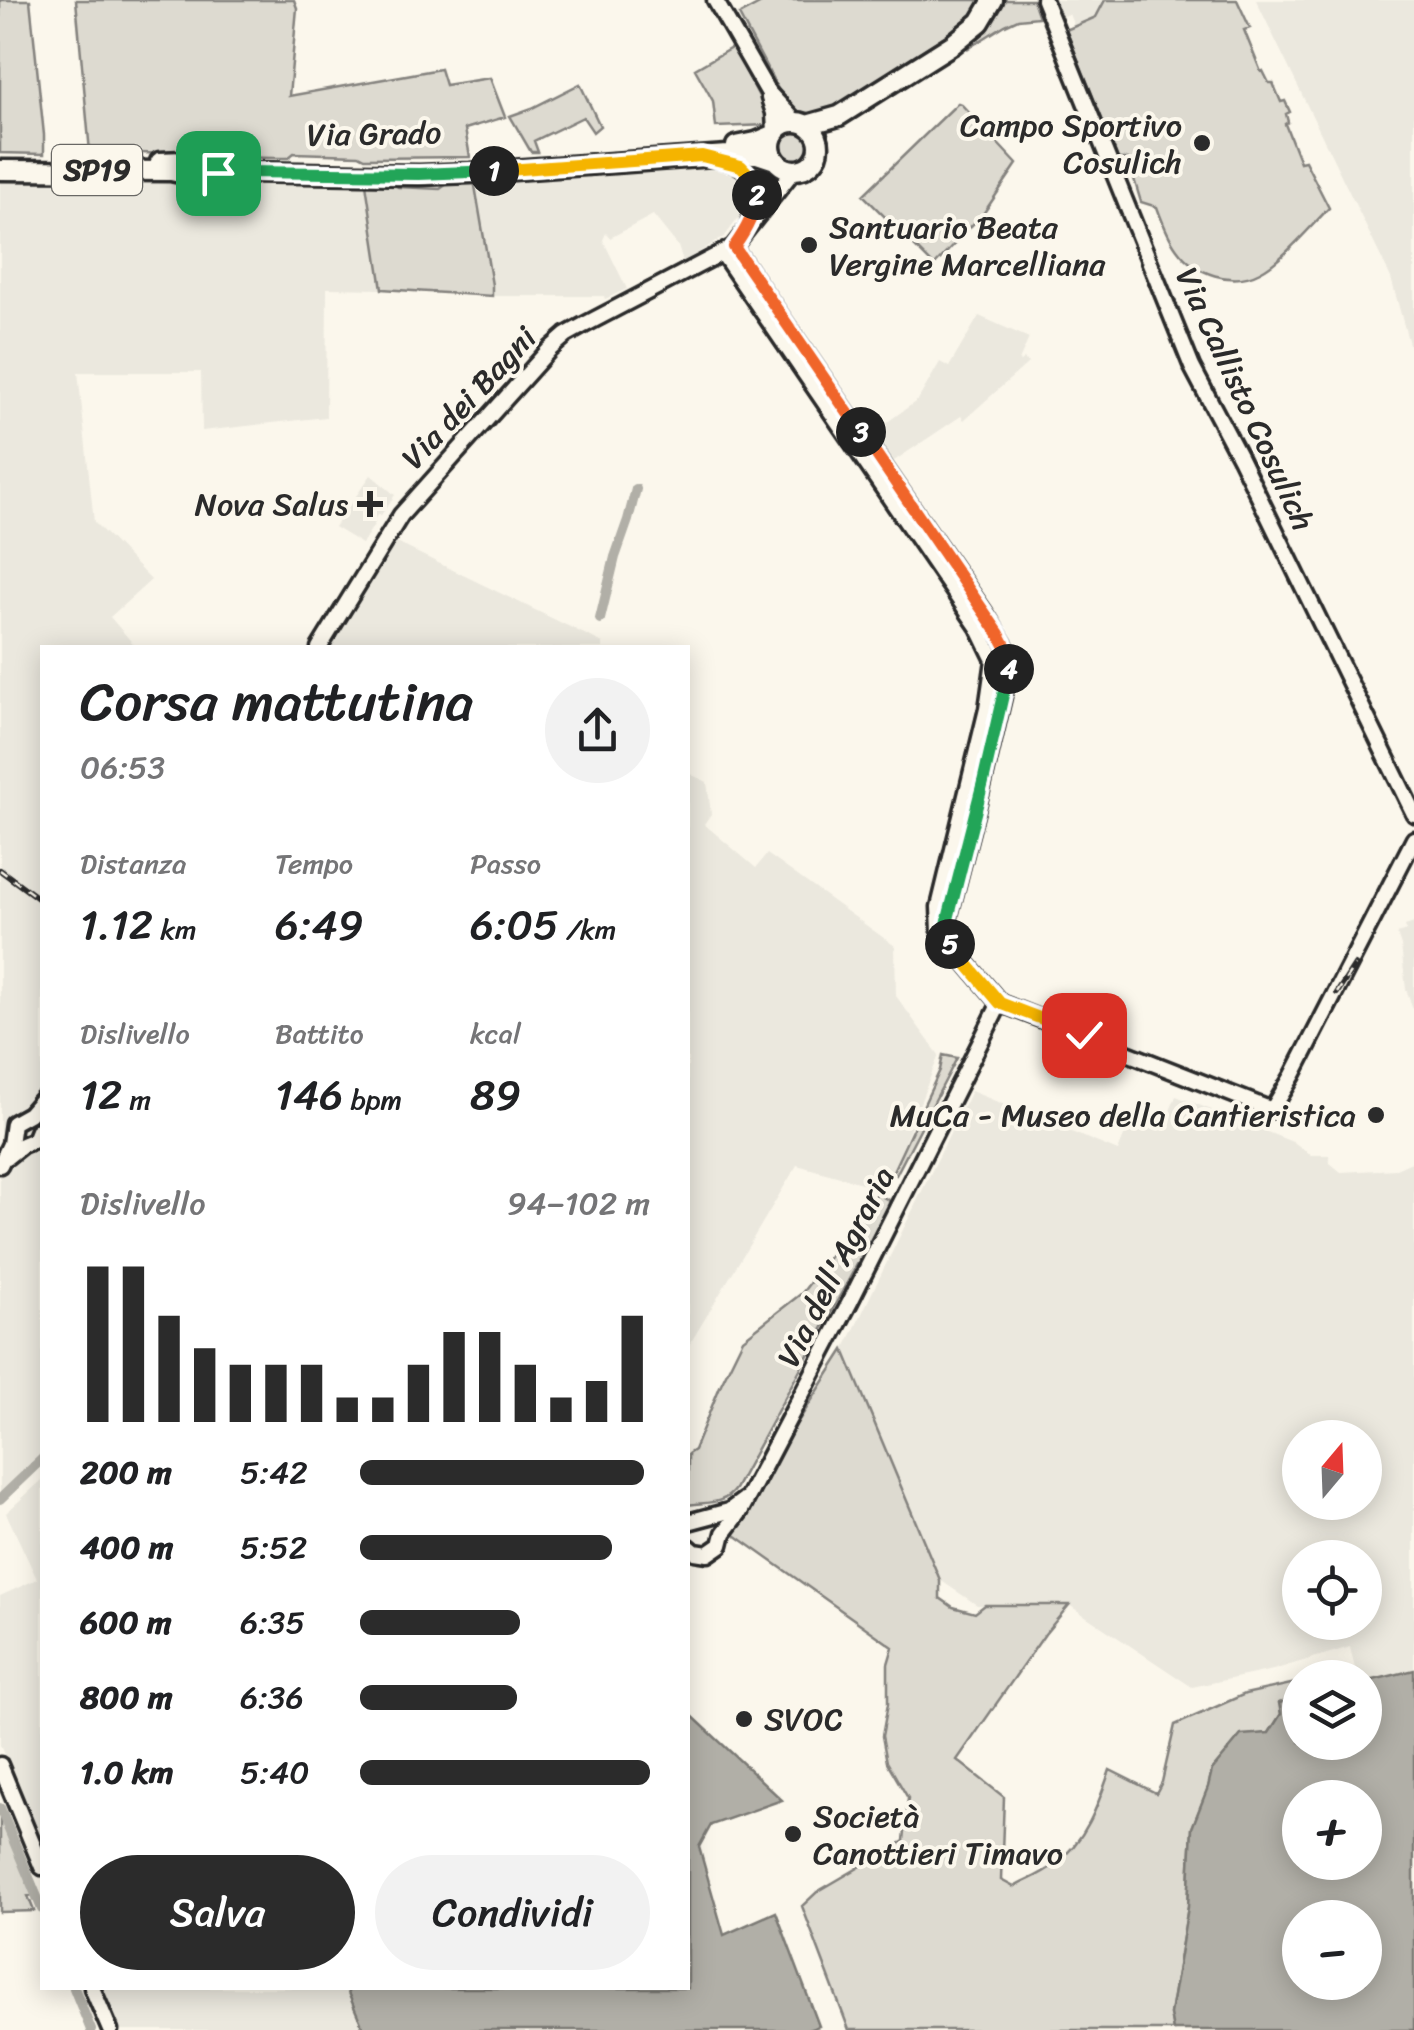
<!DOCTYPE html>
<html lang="it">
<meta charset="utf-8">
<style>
body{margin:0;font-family:Sriracha,sans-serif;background:#f2f2f2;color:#202124;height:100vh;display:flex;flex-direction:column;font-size:38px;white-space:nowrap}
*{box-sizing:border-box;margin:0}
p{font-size:32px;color:#757577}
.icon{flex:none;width:55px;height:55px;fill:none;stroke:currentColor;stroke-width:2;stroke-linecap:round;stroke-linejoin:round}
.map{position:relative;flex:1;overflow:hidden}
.drawer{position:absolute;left:40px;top:645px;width:650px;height:1345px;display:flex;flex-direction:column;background:#fff;border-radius:0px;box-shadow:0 5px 25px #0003}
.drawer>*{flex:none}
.needle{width:65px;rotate:19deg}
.buttons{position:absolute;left:1282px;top:1420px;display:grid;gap:20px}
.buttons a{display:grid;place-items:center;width:100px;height:100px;border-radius:50%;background:#fff;box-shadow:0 5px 25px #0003;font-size:50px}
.pin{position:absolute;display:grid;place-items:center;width:85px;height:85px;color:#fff;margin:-42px;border-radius:20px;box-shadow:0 5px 15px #0006}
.km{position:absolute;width:50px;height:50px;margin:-25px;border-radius:50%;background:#222;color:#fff;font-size:28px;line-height:50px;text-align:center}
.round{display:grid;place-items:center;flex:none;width:105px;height:105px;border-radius:52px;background:#f2f2f2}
.overview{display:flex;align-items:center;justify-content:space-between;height:170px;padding:0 40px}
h1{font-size:55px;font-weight:600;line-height:75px}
.metrics{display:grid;grid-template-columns:repeat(3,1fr);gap:15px;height:170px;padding:10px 40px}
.metrics div{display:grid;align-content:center}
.metrics b{font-size:42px;font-weight:600}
.metrics small{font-size:28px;font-weight:400}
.metrics p{font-size:28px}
.chart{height:280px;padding:20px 40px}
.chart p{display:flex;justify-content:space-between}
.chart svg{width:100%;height:180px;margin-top:10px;stroke:#2b2b2b;stroke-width:6}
.button{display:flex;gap:20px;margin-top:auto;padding:20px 40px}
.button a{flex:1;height:115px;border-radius:60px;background:#2b2b2b;color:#fff;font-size:40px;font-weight:600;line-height:115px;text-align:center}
.button a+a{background:#f2f2f2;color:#202124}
ul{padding:0 40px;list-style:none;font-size:32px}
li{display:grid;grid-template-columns:160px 120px 1fr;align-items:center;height:75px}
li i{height:25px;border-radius:12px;background:#2b2b2b}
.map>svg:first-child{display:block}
.built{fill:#ebe8de;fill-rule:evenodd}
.green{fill:#dddad0;stroke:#84827e;stroke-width:2.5}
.water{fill:#b1afa7;stroke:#7b7a75;stroke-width:2.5;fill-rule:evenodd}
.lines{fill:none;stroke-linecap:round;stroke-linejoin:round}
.canal{stroke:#b1afa7;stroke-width:10}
.tertiary-casing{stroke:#2b2b2b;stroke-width:21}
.primary-casing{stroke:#2b2b2b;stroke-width:25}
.tertiary{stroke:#fbf7ec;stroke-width:14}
.primary{stroke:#fbf7ec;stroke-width:18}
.rail-casing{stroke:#2b2b2b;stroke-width:6}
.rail{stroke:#fbf7ec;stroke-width:2.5;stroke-dasharray:8;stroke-linecap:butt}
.split-1-casing{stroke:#fff;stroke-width:20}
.split-2-casing{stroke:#fff;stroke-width:20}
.split-3-casing{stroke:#fff;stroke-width:20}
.split-4-casing{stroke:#fff;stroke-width:20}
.split-5-casing{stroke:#fff;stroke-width:20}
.split-6-casing{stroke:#fff;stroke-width:20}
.split-1{stroke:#22a559;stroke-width:12}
.split-2{stroke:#f5b400;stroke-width:12}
.split-3{stroke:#f0652b;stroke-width:12}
.split-4{stroke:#f0652b;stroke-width:12}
.split-5{stroke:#22a559;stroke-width:12}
.split-6{stroke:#f5b400;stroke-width:12}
.poi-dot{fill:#2b2b2b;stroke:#fbf7ec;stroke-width:4}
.labels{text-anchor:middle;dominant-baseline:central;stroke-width:8;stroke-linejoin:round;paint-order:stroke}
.shield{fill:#fbf7ec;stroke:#696865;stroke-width:2.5}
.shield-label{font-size:30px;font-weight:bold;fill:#2b2b2b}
.poi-label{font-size:32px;fill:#2b2b2b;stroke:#fbf7ec;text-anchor:end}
.street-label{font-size:32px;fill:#2b2b2b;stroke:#fbf7ec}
</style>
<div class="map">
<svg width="1414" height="2030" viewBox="0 0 1414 2030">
<rect width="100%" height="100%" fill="#fbf7ec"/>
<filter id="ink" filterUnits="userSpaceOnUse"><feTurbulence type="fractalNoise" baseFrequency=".01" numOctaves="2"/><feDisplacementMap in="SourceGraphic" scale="20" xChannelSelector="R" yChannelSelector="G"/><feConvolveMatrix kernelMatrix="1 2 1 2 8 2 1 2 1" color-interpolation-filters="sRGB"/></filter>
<g filter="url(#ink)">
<path class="built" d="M 1053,0 L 1105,0 L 1096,17 L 1074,26 L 1069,14 L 1063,16 Z
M 1256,0 L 1414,0 L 1414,362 L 1391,278 Z
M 631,168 L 681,171 L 726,168 L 743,177 L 747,186 L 748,205 L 725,236 L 683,262 L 678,246 L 653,215 L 610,238 L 606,233 L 603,240 L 627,289 L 605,299 L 604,296 L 492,296 L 492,285 L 474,180 Z
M 0,177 L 179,179 L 193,189 L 197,201 L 211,202 L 217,189 L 222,184 L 232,180 L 366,184 L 382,289 L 327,288 L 326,417 L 202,431 L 201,372 L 78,372 L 94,522 L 151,580 L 110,617 L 136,647 L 42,648 L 42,1459 L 0,1499 Z
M 979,316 L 1029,338 L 1019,361 L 1020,362 L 1024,359 L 1028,363 L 964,420 L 961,416 L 891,463 L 872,433 L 918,400 L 940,362 L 949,367 Z
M 371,475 L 395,495 L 381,515 L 378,514 L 373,521 L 375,523 L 362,544 L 334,527 Z
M 391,540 L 603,643 L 603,648 L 324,648 Z
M 688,773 L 707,782 L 711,814 L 704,824 L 756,868 L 767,854 L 895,946 L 896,996 L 939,1055 L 893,1171 L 865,1184 L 797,1165 L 688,1347 Z
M 1414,923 L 1414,1013 L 1406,989 L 1401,946 L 1397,934 L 1407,931 L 1405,926 Z
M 971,1091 L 1118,1151 L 1132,1116 L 1163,1129 L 1176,1096 L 1295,1143 L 1311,1155 L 1329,1155 L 1330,1163 L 1341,1172 L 1396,1169 L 1414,1161 L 1414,1670 L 1365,1682 L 1365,1678 L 1357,1677 L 1350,1647 L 1273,1670 L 1192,1687 L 1069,1605 L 977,1605 L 940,1580 L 844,1350 ZM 1300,1438 L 1365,1438 L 1365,1502 L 1300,1502 ZM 1300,1558 L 1365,1558 L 1365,1622 L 1300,1622 Z
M 42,1480 L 42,1847 L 0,1745 L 0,1596 L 37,1579 L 6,1513 Z
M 102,1988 L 346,1988 L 364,2030 L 119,2030 Z"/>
<path class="green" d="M 0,0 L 30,0 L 44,135 L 44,154 L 0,153 Z
M 76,0 L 294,0 L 297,8 L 289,96 L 440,69 L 445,85 L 490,78 L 505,117 L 465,129 L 470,157 L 365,158 L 359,155 L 294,153 L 288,158 C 272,158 255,158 239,156 C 218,154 205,122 183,154 L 90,152 Z
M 767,0 L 983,0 L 971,19 L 833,108 C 817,116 802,119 787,106 L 739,15 Z
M 1003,0 L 1033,0 L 1039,17 L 1018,19 L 1005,25 L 967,49 L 983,32 Z
M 1105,0 L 1237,0 L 1250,28 L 1244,30 L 1261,72 L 1263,71 L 1269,83 L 1273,83 L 1281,102 L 1285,101 L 1290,112 L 1286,114 L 1288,122 L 1285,124 L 1300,162 L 1305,161 L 1329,208 C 1311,226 1282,261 1260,272 C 1232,287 1195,274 1177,249 C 1168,237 1162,221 1157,207 L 1141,202 L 1128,159 L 1118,159 L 1066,30 L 1096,17 Z
M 733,47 L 765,108 L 768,125 L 716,127 L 713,101 L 695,69 Z
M 580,84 L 600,126 L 593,132 L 583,117 L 534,141 L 538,152 L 531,152 L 510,116 L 532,108 Z
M 958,103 L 961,104 L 1017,164 L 977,223 L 974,223 L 934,266 L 863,195 Z
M775 145a19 19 0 1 1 38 0a19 19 0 1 1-38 0Z
M 474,180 L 492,285 L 492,296 L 382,289 L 366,184 L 392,183 L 398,187 L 440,189 L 450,182 Z
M 943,1055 L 957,1058 L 896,1175 L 890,1173 L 893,1171 L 940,1070 Z
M 877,1193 L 891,1202 L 735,1489 C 724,1505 706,1502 688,1505 L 688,1454 L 694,1450 L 721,1384 L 743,1339 L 802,1293 Z
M 844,1350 L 940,1580 L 940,1598 L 953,1607 L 975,1613 L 985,1605 L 1069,1605 L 1045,1634 L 957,1760 L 1004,1797 L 1001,1880 L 1014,1887 C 1027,1880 1043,1874 1055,1864 C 1086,1841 1098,1805 1110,1770 L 1156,1793 L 1162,1782 L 1175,1725 L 1245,1694 L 1300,1682 L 1300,1698 L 1280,1703 L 1281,1714 L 1269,1733 L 1241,1736 L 1212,1770 L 1208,1788 L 1192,1828 L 1188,1907 L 1170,2014 L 1173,2030 L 849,2030 L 802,1906 L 817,1892 L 904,1841 L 908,1798 L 887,1762 L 882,1736 L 888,1704 L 888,1664 L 893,1647 L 732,1533 L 774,1459 Z
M 0,1813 L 33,1895 L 28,1896 L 34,1911 L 0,1912 Z"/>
<path class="water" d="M 1414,1670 L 1414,2030 L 1173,2030 L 1170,2014 L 1188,1907 L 1192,1828 L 1208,1787 L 1212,1770 L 1241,1735 L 1269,1733 L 1281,1714 L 1279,1703 L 1300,1698 L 1300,1742 L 1365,1742 L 1365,1682 ZM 1300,1798 L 1365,1798 L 1365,1862 L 1300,1862 ZM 1300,1918 L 1365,1918 L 1365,1982 L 1300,1982 Z
M 688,1712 L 782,1800 L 711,1825 L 699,1847 L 724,1935 L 776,1912 L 819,2026 L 808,2030 L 364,2030 L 346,1988 L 688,1988 Z"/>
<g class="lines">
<path class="canal" d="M 600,619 L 615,557 L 628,520 L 636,489
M 0,1499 L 42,1459
M 0,1808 L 42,1909
M 74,1988 L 91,2030"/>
<defs>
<path id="tertiary" d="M 715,0 L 768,92 L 795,121
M 1044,0 L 1192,367 L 1240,458 L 1414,814
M 769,98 L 774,113 L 775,131
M 720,159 C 755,166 764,188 750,220
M 733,247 L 986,615 L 1012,658 L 983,783 L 949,915 L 948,938
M 723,254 L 978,627 L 994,660 L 987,709 L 939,907 L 940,932 L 1000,1003 L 1272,1110 L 1293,1075 L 1414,839
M 319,648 L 401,515 L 549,350 L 566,335 L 584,325 L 733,247 L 794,170
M 7,1157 L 22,1145 L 34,1140 L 38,1130
M 0,1165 L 10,1144 L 13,1123 L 29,1114 L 42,1099
M 688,1522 L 729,1511 L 744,1500
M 688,1546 L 695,1552 L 708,1554 L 721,1545 L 724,1533 L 740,1512 L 850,1302 L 1000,1003
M 0,1765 L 42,1867
M 92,1988 L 110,2030"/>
<path id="primary" d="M771 146a24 24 0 1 1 48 0a24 24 0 1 1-48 0Z
M 807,125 L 839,116 L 953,44 L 980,22 L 993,0
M 736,146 L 756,142 L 773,135
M 160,162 L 184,161 L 206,153 L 228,162 L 245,163
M 0,170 L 171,171 L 194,176 L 204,181 L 226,173 L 237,172 L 419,175 L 470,173 L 742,154 L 757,154 L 775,160"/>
</defs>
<use href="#tertiary" class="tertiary-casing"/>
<use href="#primary" class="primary-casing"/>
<use href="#tertiary" class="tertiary"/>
<use href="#primary" class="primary"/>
<defs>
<path id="rail" d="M 0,870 L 42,901
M 1337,993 L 1355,965"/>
</defs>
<use href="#rail" class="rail-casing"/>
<use href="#rail" class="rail"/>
</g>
</g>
<g class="lines" filter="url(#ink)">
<defs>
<path id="split-1" d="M 218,173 L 216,176 L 238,172 L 419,174 L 494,171"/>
<path id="split-2" d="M 494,171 L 702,156 L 741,166 L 754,180 L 757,195"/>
<path id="split-3" d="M 757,195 C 755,214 745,232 734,247 L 861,432"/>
<path id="split-4" d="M 861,432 L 999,634 L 1012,658 L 1009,669"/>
<path id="split-5" d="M 950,944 L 947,925 L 949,915 L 983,782 L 1009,669"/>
<path id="split-6" d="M 950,944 L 1000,1003 L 1084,1035"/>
</defs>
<use href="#split-1" class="split-1-casing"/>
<use href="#split-2" class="split-2-casing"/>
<use href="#split-3" class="split-3-casing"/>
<use href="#split-4" class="split-4-casing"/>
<use href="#split-5" class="split-5-casing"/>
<use href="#split-6" class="split-6-casing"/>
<use href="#split-1" class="split-1"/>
<use href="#split-2" class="split-2"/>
<use href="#split-3" class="split-3"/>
<use href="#split-4" class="split-4"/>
<use href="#split-5" class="split-5"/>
<use href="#split-6" class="split-6"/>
</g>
<g class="poi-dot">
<circle cx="1202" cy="143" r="10"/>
<circle cx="809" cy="245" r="10"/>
<path d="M365 489h10v10h10v10h-10v10h-10v-10h-10v-10h10z"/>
<circle cx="1376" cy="1115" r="10"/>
<circle cx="744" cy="1719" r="10"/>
<circle cx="793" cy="1834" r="10"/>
</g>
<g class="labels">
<rect class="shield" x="52" y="145" width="90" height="50" rx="8"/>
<g class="shield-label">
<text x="97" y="170">SP19</text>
</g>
<g class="poi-label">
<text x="1182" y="125">Campo Sportivo<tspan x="1182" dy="37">Cosulich</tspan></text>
<text x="829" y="227" text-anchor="start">Santuario Beata<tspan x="829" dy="37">Vergine Marcelliana</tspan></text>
<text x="348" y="504">Nova Salus</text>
<text x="1356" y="1115">MuCa - Museo della Cantieristica</text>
<text x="764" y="1719" text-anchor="start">SVOC</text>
<text x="813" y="1816" text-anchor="start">Società<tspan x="813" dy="37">Canottieri Timavo</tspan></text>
</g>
<g class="street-label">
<text transform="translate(374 134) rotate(-1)">Via Grado</text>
<text transform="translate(469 398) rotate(-47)">Via dei Bagni</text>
<text transform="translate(1245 399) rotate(65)">Via Callisto Cosulich</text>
<text transform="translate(836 1267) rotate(-63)">Via dell'Agraria</text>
</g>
</g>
</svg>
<div class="buttons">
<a><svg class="needle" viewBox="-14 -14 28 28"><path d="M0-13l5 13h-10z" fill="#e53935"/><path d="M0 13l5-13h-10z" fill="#757577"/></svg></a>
<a><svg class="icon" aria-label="locate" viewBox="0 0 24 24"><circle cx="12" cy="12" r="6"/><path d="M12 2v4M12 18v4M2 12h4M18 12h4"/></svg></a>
<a><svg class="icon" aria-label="layers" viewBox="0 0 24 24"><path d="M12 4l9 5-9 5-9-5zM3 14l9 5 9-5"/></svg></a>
<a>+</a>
<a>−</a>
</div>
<div class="pin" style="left:218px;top:173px;background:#1e9e55"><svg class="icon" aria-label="arrive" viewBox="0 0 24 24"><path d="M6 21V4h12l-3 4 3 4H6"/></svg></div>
<div class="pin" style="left:1084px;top:1035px;background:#d93025"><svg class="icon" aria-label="check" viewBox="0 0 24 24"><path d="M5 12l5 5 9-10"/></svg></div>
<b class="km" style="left:494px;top:171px">1</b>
<b class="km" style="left:757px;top:195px">2</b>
<b class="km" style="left:861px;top:432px">3</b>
<b class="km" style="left:1009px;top:669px">4</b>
<b class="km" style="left:950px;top:944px">5</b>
<section class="drawer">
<div class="overview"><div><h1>Corsa mattutina</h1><p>06:53</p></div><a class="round"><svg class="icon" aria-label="share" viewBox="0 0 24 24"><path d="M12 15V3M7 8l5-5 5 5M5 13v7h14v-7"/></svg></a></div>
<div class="metrics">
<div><p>Distanza</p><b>1.12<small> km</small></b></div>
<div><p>Tempo</p><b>6:49</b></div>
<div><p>Passo</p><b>6:05<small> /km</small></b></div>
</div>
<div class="metrics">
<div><p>Dislivello</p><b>12<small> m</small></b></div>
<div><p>Battito</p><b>146<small> bpm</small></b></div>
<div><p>kcal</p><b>89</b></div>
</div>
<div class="chart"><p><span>Dislivello</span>94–102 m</p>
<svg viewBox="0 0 160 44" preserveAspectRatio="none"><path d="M5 44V6M15 44V6M25 44V18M35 44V26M45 44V30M55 44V30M65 44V30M75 44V38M85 44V38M95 44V30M105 44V22M115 44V22M125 44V30M135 44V38M145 44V34M155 44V18"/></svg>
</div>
<ul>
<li><b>200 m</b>5:42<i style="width:98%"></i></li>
<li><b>400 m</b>5:52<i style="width:87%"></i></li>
<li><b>600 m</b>6:35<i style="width:55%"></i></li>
<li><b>800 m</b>6:36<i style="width:54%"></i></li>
<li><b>1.0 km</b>5:40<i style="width:100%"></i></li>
</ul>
<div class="button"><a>Salva</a><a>Condividi</a></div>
</section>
</div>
